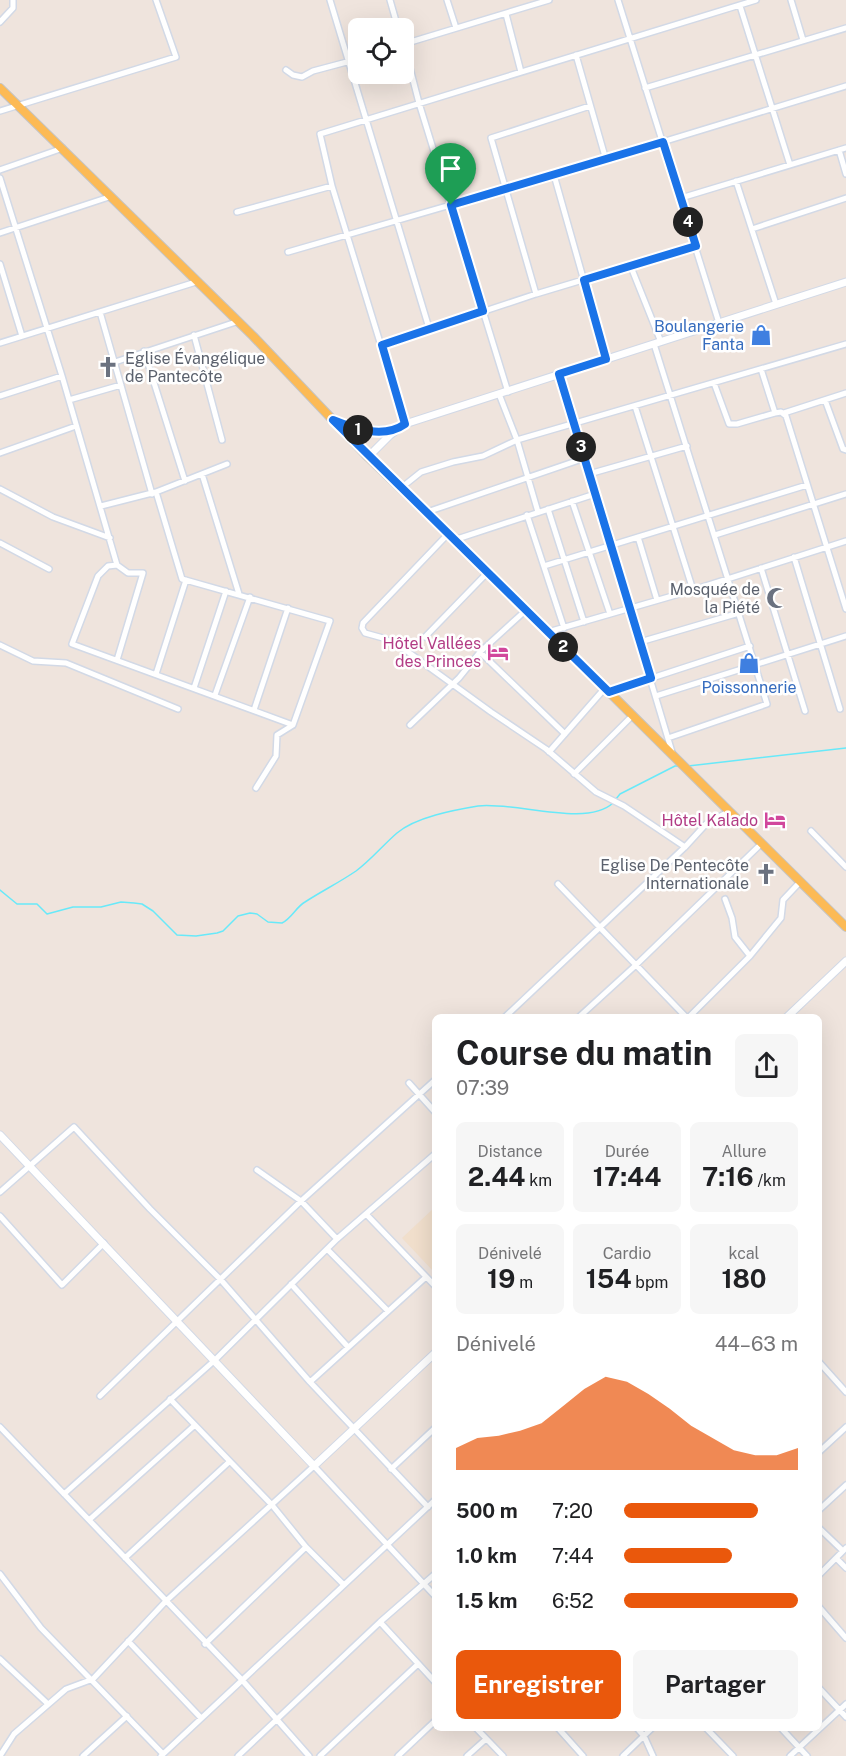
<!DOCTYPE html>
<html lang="fr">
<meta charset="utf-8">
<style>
body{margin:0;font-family:"Public Sans",sans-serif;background:#f6f6f6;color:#202124;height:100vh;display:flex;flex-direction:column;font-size:22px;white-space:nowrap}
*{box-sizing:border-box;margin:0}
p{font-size:20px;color:#757577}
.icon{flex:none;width:33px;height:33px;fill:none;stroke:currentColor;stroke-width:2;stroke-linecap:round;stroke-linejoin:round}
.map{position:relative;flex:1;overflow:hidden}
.sheet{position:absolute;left:432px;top:1014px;width:390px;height:717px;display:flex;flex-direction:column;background:#fff;border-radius:9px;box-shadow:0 6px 24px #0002}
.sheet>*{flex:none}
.controls{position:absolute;left:348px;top:18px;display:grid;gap:12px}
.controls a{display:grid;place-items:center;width:66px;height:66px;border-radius:9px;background:#fff;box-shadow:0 6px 24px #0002;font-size:30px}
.pin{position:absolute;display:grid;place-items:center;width:51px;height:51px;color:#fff;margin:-62px -26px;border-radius:50% 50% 50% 0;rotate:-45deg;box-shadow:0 0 6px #0007}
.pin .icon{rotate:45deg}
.km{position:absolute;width:30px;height:30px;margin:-15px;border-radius:50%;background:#222;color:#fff;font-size:16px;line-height:30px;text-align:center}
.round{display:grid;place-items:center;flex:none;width:63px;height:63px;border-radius:9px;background:#f6f6f6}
.head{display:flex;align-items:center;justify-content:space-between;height:102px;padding:0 24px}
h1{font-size:33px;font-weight:700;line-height:45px}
.stats{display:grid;grid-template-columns:repeat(3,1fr);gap:9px;height:102px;padding:6px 24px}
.stats div{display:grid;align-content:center;border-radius:9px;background:#f6f6f6;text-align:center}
.stats b{font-size:26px;font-weight:700}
.stats small{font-size:16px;font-weight:400}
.stats p{font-size:16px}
.chart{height:168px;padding:12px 24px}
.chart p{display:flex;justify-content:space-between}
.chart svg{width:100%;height:108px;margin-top:6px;fill:#ea580c;opacity:.7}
.primary-button{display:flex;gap:12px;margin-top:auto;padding:12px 24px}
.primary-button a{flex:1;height:69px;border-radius:9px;background:#ea580c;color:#fff;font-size:24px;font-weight:700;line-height:69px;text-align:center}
.primary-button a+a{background:#f6f6f6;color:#202124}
ul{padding:0 24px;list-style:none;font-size:20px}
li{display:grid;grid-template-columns:96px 72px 1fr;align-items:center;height:45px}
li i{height:15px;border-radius:8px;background:#ea580c}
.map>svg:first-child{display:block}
.education{fill:#f1dfcc}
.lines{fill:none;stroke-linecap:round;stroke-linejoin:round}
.stream{stroke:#68e9f9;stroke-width:1.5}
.street-casing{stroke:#d2d9e6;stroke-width:8}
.secondary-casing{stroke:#d2d9e6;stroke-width:9}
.primary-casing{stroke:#c4c4c4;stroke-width:10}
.street{stroke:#fff;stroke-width:5}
.secondary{stroke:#fff;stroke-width:7}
.primary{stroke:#fcba55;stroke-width:8}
.route-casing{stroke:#fff;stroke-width:12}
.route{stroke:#1a73e8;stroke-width:8}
.labels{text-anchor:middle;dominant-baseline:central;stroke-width:5;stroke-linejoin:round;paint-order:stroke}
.shop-label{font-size:16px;fill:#366cbe;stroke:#fff;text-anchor:end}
.worship-label{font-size:16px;fill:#5b616d;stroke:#fff;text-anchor:end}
.hotel-label{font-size:16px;fill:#b23c85;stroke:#fff;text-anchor:end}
</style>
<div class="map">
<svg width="846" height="1756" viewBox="0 0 846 1756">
<rect width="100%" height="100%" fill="#efe4dd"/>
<path class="education" d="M 435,1207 L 435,1273 L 402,1238 Z"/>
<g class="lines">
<path class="stream" d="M 688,766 L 846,748
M 616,799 L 620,794 L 675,766 L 680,766
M 0,890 L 17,904 L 37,904 L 47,914 L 73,907 L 101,907 L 121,902 L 134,903 L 142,904 L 153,911 L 177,935 L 196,936 L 217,933 L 223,931 L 238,916 L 250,913 L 257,914 L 268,922 L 282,923 C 292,918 296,907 305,902 C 322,891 340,882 356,871 C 371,860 383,845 397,833 C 416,817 454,810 478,806 C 513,801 586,828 613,803"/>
<defs>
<path id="street" d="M 330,0 L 429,328
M 390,0 L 398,28
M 447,0 L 456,28
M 618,0 L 719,323
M 791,0 L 803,40
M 740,6 L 790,165
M 506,14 L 521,72
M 0,22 L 13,8 L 13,0
M 404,44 L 549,0
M 404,45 L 419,103 L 508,392
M 576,55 L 606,160
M 286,70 L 293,75 L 302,77 L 313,71 L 358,59
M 645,88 L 846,28
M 0,111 L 176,57 L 156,0
M 839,150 L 846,174
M 0,170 L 63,148
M 554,175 L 606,359
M 0,178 L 62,376 L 117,565 L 128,573 L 143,573 L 117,660
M 736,181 L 776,304
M 681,198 L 846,148
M 237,212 L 332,186
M 752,229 L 846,198
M 0,233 L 109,197
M 288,252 L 554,175 L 846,86
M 0,264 L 22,336
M 631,267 L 661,342
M 536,294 L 491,138 L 590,106
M 100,312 L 152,494
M 194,335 L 222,440
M 0,343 L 196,282
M 654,344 L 767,704 L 668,738
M 382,345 L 536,294 L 696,246
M 144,351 L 185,481
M 115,362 L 236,322
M 761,369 L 775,413 L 781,412 L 786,416 L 846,609
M 559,374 L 672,752
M 714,383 L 729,424 L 737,424 L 775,413
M 499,394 L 517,440 L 538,512
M 0,396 L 62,376
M 69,400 L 121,385
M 825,400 L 843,449 L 846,450
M 635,406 L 693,590
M 784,413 L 846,393
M 405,424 L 332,186 L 320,134 L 756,0
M 0,453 L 76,426
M 202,474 L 239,594
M 589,474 L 687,446
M 401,488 L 421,472 L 453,462 L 483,456 L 517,440 L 846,344
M 0,489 L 53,517 L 110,538
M 156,492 L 182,579 L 330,621 L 293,725 L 277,735 L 276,756 L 256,788
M 572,501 L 610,614
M 101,506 L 156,492 L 227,464
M 548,509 L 584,622
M 427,512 L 585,458
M 527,515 L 564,628
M 448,534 L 363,623 L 362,628 L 365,633 L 383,638 L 404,649 L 491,712 L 546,749 L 596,792 L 624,806 L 685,847
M 715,535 L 846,494
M 638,537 L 657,600
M 454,540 L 595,494
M 0,543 L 49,569
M 794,557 L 840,709
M 117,565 L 108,566 L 98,576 L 72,644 L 293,725
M 544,566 L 807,485
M 761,568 L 805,711
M 548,632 L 693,590 L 846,541
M 425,637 L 488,572
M 640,642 L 739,613
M 0,645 L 33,661 L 66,663 L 178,709
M 480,652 L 565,734
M 156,674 L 186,580
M 194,688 L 226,591
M 609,692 L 750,646
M 215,695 L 250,597
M 656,696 L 846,636
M 254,710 L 288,608
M 410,725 L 459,678 L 480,652 L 525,611
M 549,752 L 605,688
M 574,774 L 633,715
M 811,831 L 846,867
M 558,884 L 686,1017
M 725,899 L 732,918 L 735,937 L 750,956
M 505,1017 L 685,847 L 706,824 L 728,812
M 579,1017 L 636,965 L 761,844
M 689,1017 L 750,956 L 781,918 L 783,900 L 800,882
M 409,1083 L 435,1112
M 257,1170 L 301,1201 L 337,1239
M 0,1192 L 74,1127 L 150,1209 L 221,1280 L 310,1382 L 428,1507
M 366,1214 L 435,1286
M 0,1216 L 62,1285 L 104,1243
M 327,1249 L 388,1311
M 291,1284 L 348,1347
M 819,1362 L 846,1392
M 310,1382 L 426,1277
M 100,1396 L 301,1201 L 435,1080
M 170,1399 L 272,1505 L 306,1547 L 344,1585
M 0,1427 L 242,1680 L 309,1756
M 819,1452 L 846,1427
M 391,1469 L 435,1428
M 64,1494 L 215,1360 L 337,1239 L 435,1154
M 819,1510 L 846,1485
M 89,1520 L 195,1425
M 819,1528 L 843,1551
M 125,1558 L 229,1462
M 836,1558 L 846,1568
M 0,1574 L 41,1628 L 163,1754
M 819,1575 L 846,1548
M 819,1607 L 846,1638
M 380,1622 L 435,1682
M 128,1641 L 201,1718
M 205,1644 L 306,1547
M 0,1659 L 48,1704
M 819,1688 L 846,1717
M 476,1728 L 503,1756
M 558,1728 L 583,1756
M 637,1728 L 644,1736 L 653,1756
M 706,1728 L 733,1756
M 781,1728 L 807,1756
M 0,1756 L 14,1734 L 66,1689 L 93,1679 L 166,1601 L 314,1466 L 435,1596
M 83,1756 L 127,1716
M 161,1756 L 435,1500
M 238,1756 L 380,1622 L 435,1574
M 320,1756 L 418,1664
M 398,1756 L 435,1721
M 467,1756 L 486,1739
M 623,1756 L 652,1728
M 790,1756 L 846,1704"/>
<path id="secondary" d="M 335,421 C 359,431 372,431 397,429
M 368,457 L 390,435 L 405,424 L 846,282
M 787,1017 L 846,961
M 0,1135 L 314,1466 L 435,1353"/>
<path id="primary" d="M 0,88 L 253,336 L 368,457 L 488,572 L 846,927"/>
</defs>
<use href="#street" class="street-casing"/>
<use href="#secondary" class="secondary-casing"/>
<use href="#primary" class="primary-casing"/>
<use href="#street" class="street"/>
<use href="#secondary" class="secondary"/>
<use href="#primary" class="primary"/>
</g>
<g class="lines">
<defs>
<path id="route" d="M 663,142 L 696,246 L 584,280 L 606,359 L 559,374 L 651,678 L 609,692 L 333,420 C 355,429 384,439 405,424 L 382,345 L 483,311 L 451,205 Z"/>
</defs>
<use href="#route" class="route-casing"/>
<use href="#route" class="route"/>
</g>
<defs>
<symbol id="shop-bare" viewBox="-9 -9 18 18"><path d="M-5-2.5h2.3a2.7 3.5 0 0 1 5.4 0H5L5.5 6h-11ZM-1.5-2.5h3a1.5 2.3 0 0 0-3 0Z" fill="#3f7fe0" stroke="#fff" stroke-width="2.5" paint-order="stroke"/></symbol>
<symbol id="church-bare" viewBox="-9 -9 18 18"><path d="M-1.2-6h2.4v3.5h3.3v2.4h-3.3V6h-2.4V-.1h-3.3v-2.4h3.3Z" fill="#6b7280" stroke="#fff" stroke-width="2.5" paint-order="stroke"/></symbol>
<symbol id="mosque-bare" viewBox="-9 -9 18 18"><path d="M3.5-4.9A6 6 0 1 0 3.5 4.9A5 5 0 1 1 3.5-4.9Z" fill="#6b7280" stroke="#fff" stroke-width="2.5" paint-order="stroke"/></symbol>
<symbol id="hotel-bare" viewBox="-9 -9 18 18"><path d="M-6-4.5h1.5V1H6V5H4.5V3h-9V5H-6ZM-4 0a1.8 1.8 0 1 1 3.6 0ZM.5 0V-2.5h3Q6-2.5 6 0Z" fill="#d1479c" stroke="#fff" stroke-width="2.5" paint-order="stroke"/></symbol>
</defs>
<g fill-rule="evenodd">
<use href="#shop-bare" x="746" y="320" width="30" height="30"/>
<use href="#church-bare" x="93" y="352" width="30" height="30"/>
<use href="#mosque-bare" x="762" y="583" width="30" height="30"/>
<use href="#hotel-bare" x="483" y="637" width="30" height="30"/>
<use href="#shop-bare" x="734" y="648" width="30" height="30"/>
<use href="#hotel-bare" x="760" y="805" width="30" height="30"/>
<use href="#church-bare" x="751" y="859" width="30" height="30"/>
</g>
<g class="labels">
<g class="shop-label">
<text x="744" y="326">Boulangerie<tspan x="744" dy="18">Fanta</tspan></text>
<text x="749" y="687" text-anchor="middle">Poissonnerie</text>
</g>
<g class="worship-label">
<text x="125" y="358" text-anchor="start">Eglise Évangélique<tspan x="125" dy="18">de Pantecôte</tspan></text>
<text x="760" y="589">Mosquée de<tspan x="760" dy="18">la Piété</tspan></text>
<text x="749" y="865">Eglise De Pentecôte<tspan x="749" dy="18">Internationale</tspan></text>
</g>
<g class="hotel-label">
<text x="481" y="643">Hôtel Vallées<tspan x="481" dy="18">des Princes</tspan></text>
<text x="758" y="820">Hôtel Kalado</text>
</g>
</g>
</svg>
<div class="controls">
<a><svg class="icon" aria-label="locate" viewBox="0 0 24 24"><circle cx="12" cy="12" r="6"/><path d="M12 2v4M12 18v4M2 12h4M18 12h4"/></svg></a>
</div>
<div class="pin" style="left:451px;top:205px;background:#1e9e55"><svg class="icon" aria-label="arrive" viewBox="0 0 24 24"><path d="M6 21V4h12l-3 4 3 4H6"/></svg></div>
<b class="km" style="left:358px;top:430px">1</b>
<b class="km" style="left:563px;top:647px">2</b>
<b class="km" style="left:581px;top:447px">3</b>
<b class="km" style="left:688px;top:222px">4</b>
<section class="sheet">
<div class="head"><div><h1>Course du matin</h1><p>07:39</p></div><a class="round"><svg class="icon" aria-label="share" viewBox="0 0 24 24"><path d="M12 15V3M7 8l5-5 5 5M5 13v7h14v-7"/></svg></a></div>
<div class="stats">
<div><p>Distance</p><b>2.44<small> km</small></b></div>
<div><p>Durée</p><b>17:44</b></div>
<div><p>Allure</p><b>7:16<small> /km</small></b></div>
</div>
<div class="stats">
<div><p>Dénivelé</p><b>19<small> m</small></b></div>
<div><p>Cardio</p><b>154<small> bpm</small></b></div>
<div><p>kcal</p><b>180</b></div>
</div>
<div class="chart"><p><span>Dénivelé</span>44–63 m</p>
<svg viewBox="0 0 160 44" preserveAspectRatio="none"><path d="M0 44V35L10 31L20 30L30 28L40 25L50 18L60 11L70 6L80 8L90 13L100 19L110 26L120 31L130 36L140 38L150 38L160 35V44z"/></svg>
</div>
<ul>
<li><b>500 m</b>7:20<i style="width:77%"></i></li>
<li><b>1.0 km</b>7:44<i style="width:62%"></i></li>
<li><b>1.5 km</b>6:52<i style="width:100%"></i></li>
</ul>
<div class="primary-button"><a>Enregistrer</a><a>Partager</a></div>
</section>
</div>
